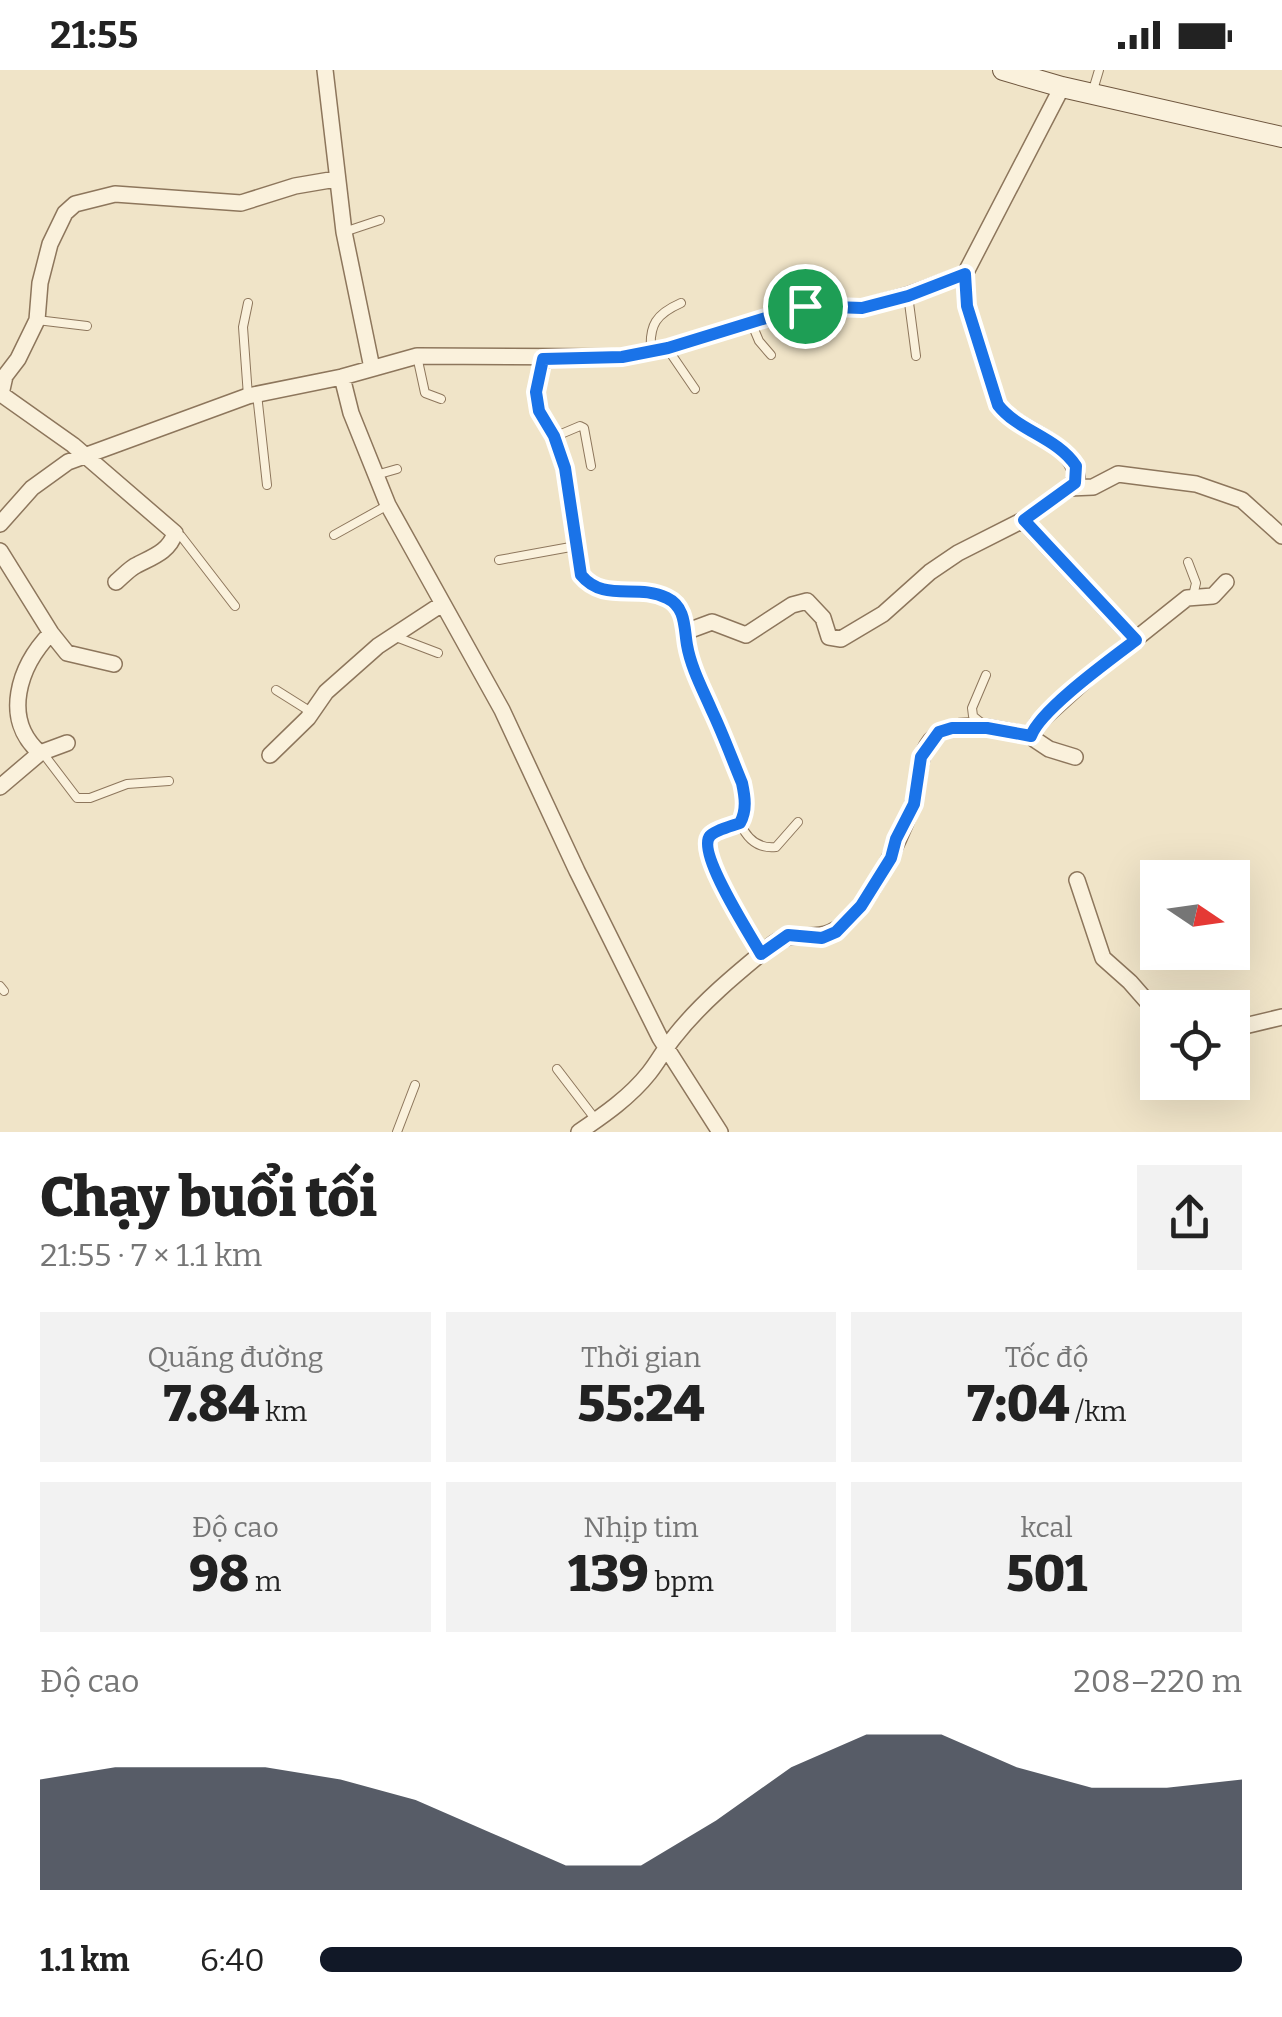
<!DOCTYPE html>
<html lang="vi">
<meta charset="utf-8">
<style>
body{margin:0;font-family:Bitter,serif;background:#f2f2f2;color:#222;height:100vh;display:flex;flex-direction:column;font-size:38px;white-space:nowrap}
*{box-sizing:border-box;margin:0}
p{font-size:32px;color:#767676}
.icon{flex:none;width:55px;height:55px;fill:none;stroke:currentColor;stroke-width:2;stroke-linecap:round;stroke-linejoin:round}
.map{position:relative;height:1062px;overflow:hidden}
.side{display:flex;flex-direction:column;background:#fff;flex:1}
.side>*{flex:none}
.needle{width:65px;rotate:103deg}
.fabs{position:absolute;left:1140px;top:790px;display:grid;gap:20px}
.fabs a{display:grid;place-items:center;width:110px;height:110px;border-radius:0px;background:#fff;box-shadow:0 10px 40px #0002;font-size:50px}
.pin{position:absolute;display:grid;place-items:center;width:85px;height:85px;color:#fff;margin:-42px;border:5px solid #fff;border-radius:50%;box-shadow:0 2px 10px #0007}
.round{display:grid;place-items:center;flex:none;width:105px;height:105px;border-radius:0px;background:#f2f2f2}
.headline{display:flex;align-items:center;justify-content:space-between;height:170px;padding:0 40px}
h1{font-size:55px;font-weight:800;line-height:75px}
.figures{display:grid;grid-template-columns:repeat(3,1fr);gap:15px;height:170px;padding:10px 40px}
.figures div{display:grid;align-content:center;border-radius:0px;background:#f2f2f2;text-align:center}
.figures b{font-size:50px;font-weight:800}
.figures small{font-size:28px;font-weight:400}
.figures p{font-size:28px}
.chart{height:280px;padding:20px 40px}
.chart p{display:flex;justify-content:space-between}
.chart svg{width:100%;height:180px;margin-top:10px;fill:#111827;opacity:.7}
ul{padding:0 40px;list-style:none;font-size:32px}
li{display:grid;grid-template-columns:160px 120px 1fr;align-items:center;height:75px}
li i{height:25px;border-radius:12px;background:#111827}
.status{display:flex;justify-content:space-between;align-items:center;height:70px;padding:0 50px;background:#fff;direction:ltr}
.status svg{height:28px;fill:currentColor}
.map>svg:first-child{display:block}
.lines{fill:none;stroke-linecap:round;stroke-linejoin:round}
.lane-casing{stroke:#8d765c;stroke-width:10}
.street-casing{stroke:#8d765c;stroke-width:18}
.secondary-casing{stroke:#6f573f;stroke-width:22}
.lane{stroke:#faf1dc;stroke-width:8}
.street{stroke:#faf1dc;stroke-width:15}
.secondary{stroke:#faf1dc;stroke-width:20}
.route-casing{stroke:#fff;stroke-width:20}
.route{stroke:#1a73e8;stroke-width:12}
</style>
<div class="status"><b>21:55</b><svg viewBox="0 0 49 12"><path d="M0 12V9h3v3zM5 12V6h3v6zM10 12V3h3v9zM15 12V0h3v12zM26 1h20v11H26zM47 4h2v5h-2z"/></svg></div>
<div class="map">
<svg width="1282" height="1062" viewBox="0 0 1282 1062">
<rect width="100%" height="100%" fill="#f0e4c8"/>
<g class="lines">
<defs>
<path id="lane" d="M 1093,20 L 1099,0
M 344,162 L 380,150
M 908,225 L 916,286
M 37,250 L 87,256
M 751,252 L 759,271 L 771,285
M 667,278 L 695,319
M 651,281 C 649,255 656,244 681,233
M 417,286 L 425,323 L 441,329
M 257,324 L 267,415
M 248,326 L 243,257 L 248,233
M 554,367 L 580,356 L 584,358 L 591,396
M 376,405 L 397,399
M 175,463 L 181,466 L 235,536
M 334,465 L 388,435
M 499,490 L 576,476
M 1188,492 L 1196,513 L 1193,526
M 396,567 L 438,583
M 276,620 L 311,642
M 984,655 L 973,646 L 972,638 L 986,605
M 42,682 L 77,728 L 90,728 L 127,714 L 169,711
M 740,753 C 747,769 758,779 776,777 L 798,752
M 0,916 L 4,921
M 557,999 L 596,1050
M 397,1062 L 415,1015"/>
<path id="street" d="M 325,0 L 344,162 L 372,298
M 965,204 L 967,236 L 998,335 C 1019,362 1071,369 1077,407 L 1069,418
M 543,289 L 536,322 L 539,341 L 554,367 L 565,399 L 581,505 C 604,533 637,513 667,528 C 686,537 684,558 687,575 C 691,598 703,620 712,641 C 723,664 732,689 742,713 C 745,727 747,740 740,753 C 732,756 715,760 710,766 C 696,781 751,866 761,884
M 342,307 L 351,343 L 388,435 L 502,640 L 577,801 L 660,968 L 720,1062
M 1023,450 L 1136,571
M 0,454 L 32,418 L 68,392 L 248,326 L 342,307 L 417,286 L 622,287 L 667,278 L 805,236 L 862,238 L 908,225 L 965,204 L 1062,17
M 0,481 L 51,563 L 67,583 L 114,594
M 116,512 C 122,507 130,498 137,495 C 152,487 169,482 175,463 L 73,375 L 1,324 L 5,306 L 18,289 L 37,250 L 40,213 L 50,174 L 65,143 L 75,134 L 115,124 L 241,133 L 295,116 L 336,109
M 685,562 L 712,552 L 746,565 L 792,535 L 807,531 L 823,548 L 829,567 L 841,569 L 883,544 L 930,502 L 958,483 L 1023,450 L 1069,418 L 1093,417 L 1118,404 L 1196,414 L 1242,430 L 1282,466
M 40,683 C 1,649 19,596 51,563
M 270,685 L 308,648 L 326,622 L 378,576 L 442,534
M 1075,687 L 1049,679 L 1034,669 L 1032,662 L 1037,654 L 1093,603 L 1187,528 L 1213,526 L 1226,512
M 0,717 L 40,683 L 67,673
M 1077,810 L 1103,888 L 1130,912 L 1158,944
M 1232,959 L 1282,947
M 579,1062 C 604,1045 630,1027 649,1003 C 658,992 665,978 675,966 C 701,933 736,904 769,877 C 802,850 820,888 860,837 C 882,809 899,770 912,737 C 922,712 914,677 941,662 C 963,649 1008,661 1031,666"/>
<path id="secondary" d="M 1003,0 L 1062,17 L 1282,67"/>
</defs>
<use href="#lane" class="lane-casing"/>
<use href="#street" class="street-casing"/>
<use href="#secondary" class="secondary-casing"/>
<use href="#lane" class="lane"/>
<use href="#street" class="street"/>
<use href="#secondary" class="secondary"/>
</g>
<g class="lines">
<defs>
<path id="route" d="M 965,204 L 967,236 L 998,335 C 1018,361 1057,367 1076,396 L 1075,413 L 1024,450 L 1136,570 C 1111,589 1040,640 1031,666 L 987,658 L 952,658 L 939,662 L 921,687 L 914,734 L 896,769 L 891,788 L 861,836 L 836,862 L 822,868 L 788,865 L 761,884 C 751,866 696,782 710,766 C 715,760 732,756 740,753 C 747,740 745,727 742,713 C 732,689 723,664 712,641 C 703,620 691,598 687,575 C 684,558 686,537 667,528 C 637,513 604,533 581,505 L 565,398 L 554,366 L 539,341 L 536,322 L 543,289 L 622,287 L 668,278 L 805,236 L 862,238 L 908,226 Z"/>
</defs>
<use href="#route" class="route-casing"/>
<use href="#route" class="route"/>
</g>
</svg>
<div class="fabs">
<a><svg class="needle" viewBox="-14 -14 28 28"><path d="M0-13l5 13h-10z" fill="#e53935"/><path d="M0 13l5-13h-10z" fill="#767676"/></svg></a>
<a><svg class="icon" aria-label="locate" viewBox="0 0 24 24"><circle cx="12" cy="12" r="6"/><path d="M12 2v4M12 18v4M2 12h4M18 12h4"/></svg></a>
</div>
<div class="pin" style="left:805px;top:236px;background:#1e9e55"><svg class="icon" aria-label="arrive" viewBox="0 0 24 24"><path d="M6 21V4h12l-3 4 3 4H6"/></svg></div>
</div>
<section class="side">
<div class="headline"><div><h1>Chạy buổi tối</h1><p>21:55 · 7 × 1.1 km</p></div><a class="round"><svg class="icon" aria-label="share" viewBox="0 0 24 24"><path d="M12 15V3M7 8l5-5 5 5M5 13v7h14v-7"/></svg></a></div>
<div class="figures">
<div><p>Quãng đường</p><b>7.84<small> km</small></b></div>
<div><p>Thời gian</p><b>55:24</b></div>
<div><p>Tốc độ</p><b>7:04<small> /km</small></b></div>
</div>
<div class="figures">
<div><p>Độ cao</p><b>98<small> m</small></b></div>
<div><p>Nhịp tim</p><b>139<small> bpm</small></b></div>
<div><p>kcal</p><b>501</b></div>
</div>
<div class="chart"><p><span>Độ cao</span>208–220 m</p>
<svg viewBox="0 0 160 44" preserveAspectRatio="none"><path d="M0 44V17L10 14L20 14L30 14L40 17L50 22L60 30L70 38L80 38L90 27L100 14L110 6L120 6L130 14L140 19L150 19L160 17V44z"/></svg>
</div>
<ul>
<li><b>1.1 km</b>6:40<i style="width:100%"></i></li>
</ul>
</section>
